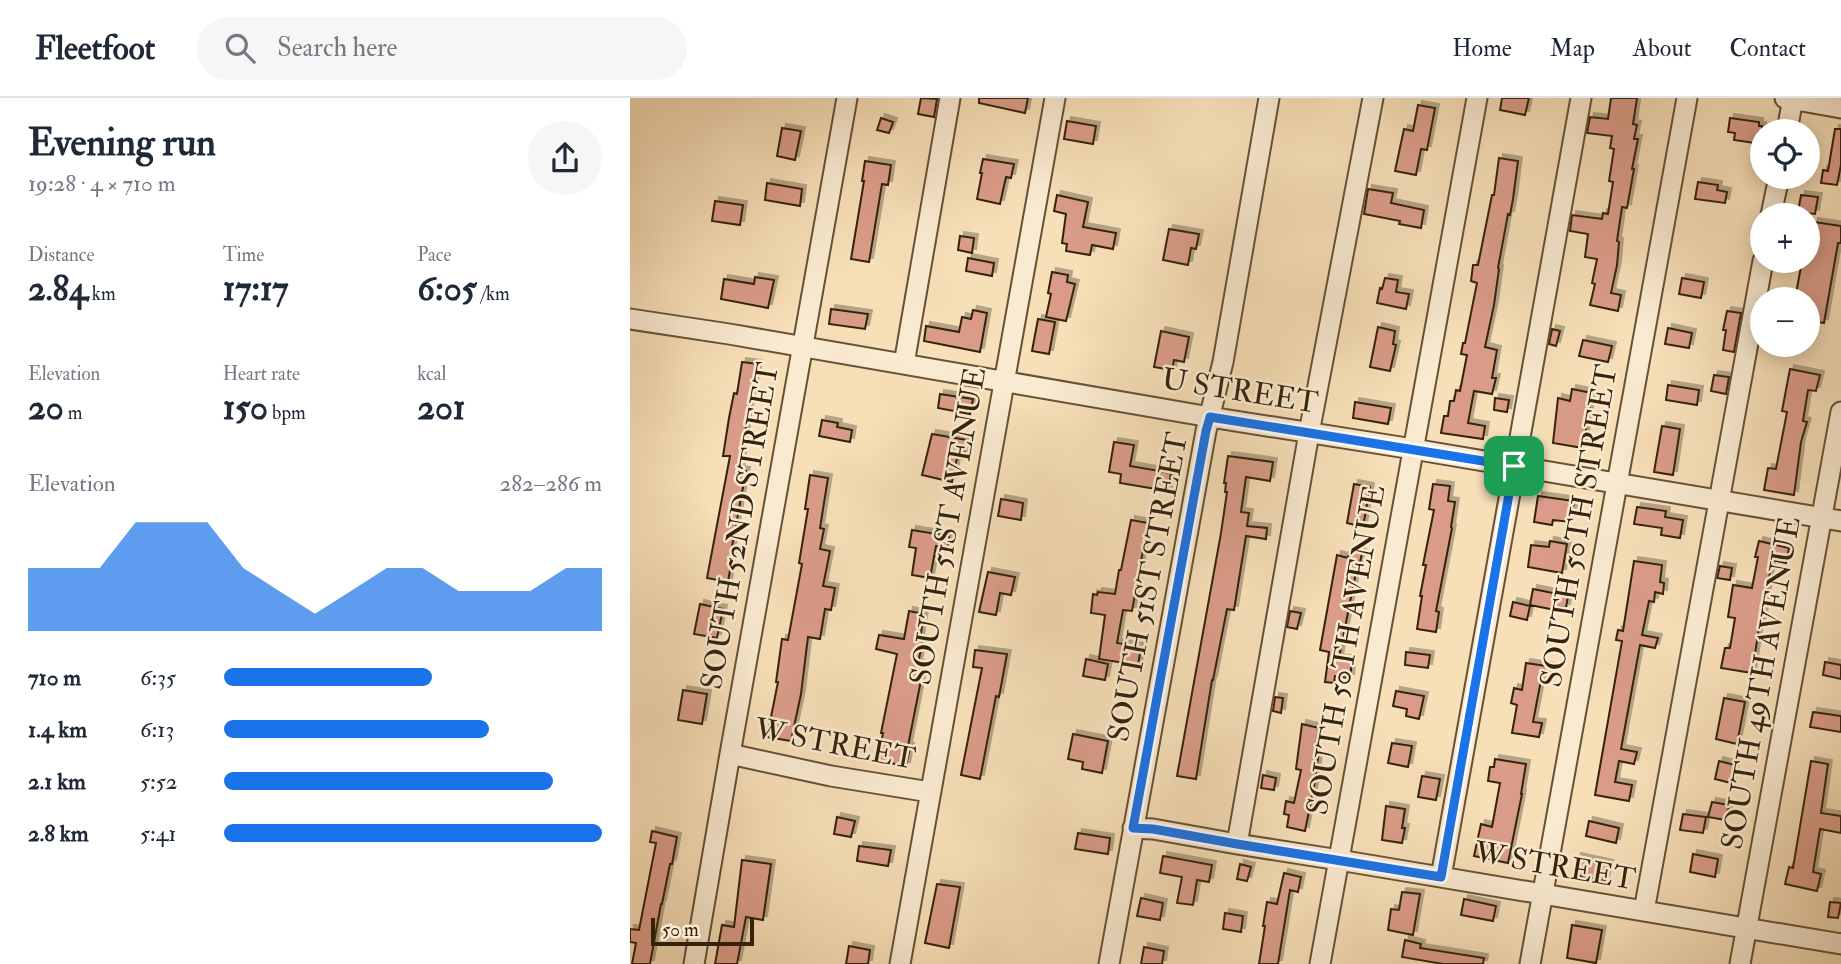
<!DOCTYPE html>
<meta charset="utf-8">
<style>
body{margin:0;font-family:"IM FELL Double Pica",serif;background:#f6f6f7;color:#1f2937;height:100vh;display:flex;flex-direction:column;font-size:26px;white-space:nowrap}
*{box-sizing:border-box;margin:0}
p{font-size:23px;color:#747a83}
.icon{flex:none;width:38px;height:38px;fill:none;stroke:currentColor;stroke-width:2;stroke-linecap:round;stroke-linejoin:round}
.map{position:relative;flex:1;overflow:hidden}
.sheet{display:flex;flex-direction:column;background:#fff;width:630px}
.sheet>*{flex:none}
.controls{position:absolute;left:1120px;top:21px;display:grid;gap:14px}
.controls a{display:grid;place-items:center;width:70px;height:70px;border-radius:50%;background:#fff;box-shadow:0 4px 18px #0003;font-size:35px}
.scale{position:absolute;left:21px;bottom:18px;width:103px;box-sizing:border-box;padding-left:7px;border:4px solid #34230a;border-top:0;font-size:19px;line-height:24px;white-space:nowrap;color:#34230a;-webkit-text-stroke:5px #faead1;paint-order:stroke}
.pin{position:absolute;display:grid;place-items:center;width:60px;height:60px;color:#fff;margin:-30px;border-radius:14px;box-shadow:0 4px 10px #0006}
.round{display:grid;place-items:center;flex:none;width:74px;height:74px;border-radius:37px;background:#f6f6f7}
.head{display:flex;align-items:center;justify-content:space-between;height:119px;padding:0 28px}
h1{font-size:38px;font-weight:700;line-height:52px}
.figures{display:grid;grid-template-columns:repeat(3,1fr);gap:10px;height:119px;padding:7px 28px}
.figures div{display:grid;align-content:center}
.figures b{font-size:35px;font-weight:700}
.figures small{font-size:19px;font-weight:400}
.figures p{font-size:19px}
.chart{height:196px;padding:14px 28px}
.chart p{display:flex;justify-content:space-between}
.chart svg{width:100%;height:126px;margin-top:7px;fill:#1a73e8;opacity:.7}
ul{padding:0 28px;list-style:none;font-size:23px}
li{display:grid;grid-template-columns:112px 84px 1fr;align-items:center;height:52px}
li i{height:18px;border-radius:9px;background:#1a73e8}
header{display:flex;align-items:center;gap:42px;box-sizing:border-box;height:98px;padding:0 35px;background:#fff;border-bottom:2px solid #e0e1e3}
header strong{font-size:33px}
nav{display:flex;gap:38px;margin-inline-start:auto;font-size:24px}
.search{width:490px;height:63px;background:#f6f6f7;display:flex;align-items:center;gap:18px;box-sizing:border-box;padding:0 24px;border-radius:38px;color:#747a83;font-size:26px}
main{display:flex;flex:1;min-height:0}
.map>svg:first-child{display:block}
.building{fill:#da9c88;stroke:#34230a;stroke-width:2;filter:url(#shadow)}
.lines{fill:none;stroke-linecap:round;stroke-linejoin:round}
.minor-casing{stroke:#655236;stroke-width:23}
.minor{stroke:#faead1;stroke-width:19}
.route-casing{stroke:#fff;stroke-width:14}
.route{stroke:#1a73e8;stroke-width:9}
.labels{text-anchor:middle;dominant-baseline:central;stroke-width:5;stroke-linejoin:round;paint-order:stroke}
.street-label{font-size:30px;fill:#34230a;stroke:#faead1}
</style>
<header>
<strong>Fleetfoot</strong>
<div class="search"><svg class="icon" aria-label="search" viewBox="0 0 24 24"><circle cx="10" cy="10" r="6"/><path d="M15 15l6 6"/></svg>Search here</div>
<nav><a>Home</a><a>Map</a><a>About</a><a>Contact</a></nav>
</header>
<main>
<section class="sheet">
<div class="head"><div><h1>Evening run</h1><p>19:28 · 4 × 710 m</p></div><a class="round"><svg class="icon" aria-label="share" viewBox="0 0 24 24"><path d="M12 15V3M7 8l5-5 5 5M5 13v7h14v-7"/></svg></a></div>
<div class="figures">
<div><p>Distance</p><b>2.84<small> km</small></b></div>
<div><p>Time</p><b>17:17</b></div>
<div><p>Pace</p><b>6:05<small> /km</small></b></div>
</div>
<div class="figures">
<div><p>Elevation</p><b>20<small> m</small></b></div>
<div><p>Heart rate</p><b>150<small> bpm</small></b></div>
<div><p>kcal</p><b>201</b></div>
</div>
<div class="chart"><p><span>Elevation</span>282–286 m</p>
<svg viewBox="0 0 160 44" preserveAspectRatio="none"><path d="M0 44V22L10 22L20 22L30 6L40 6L50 6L60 22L70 30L80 38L90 30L100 22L110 22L120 30L130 30L140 30L150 22L160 22V44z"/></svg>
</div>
<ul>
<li><b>710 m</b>6:35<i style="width:55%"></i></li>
<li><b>1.4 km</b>6:13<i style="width:70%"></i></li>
<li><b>2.1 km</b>5:52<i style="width:87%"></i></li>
<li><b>2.8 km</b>5:41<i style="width:100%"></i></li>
</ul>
</section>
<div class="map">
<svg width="1211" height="866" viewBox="0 0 1211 866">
<defs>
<filter id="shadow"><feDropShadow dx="4" dy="-4" stdDeviation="0" flood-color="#0004"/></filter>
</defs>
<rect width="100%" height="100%" fill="#f7dfb8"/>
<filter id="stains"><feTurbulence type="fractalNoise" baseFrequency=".00286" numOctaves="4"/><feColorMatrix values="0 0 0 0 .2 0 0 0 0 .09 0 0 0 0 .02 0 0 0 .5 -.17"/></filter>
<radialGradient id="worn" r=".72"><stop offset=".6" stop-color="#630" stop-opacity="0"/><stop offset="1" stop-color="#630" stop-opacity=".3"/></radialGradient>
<path class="building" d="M 291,0 L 307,1 L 304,19 L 288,16 Z
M 349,0 L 398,0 L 395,15 L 349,5 Z
M 872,0 L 899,0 L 895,17 L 870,12 Z
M 981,0 L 1007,0 L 1003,26 L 1007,27 L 1004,41 L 1008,41 L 1002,71 L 1004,71 L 997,110 L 992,109 L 987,143 L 989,144 L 987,167 L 981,195 L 991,197 L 988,213 L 960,207 L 965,186 L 962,185 L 967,161 L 955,159 L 958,136 L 940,133 L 942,117 L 972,121 L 973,115 L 978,116 L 983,84 L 979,83 L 984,51 L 980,50 L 982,38 L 957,35 L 960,19 L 978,21 Z
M 788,7 L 805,10 L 797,52 L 791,51 L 786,77 L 765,73 L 774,31 L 783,33 Z
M 251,20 L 263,24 L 259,35 L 247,32 Z
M 1100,20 L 1129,24 L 1129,28 L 1132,28 L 1132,46 L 1104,42 L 1105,35 L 1098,34 Z
M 437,23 L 466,28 L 463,46 L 434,41 Z
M 152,30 L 171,33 L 165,62 L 147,58 Z
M 1205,31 L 1211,31 L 1211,67 L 1207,87 L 1191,85 L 1193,72 L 1198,73 Z
M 869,60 L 888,63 L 883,101 L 880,117 L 878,116 L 868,170 L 869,171 L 864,207 L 855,249 L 867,252 L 862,280 L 866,280 L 862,296 L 844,293 L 838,325 L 855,328 L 853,341 L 811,335 L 814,318 L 818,318 L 820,303 L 824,303 L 826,292 L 830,293 L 837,257 L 831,256 L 833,245 L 835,245 L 847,185 L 841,183 L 843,167 L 848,167 L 862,97 L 864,97 Z
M 353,61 L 384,66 L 381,80 L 376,79 L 370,106 L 347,101 L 352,75 L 350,75 Z
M 235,63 L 261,67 L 258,87 L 252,86 L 239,164 L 221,161 L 234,83 L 232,83 Z
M 1068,84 L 1088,87 L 1087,92 L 1097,94 L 1095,105 L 1065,101 Z
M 137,85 L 172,91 L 170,108 L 135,102 Z
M 738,91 L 763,95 L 761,105 L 794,112 L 791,130 L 769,126 L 770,123 L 734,116 Z
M 427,97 L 458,104 L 453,129 L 486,135 L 483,151 L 462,147 L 460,157 L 436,153 L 437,146 L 432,145 L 436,116 L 424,113 Z
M 1171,97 L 1188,99 L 1185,116 L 1168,114 Z
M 85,103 L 113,107 L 110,127 L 82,123 Z
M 1184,124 L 1211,128 L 1211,145 L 1208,145 L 1194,225 L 1178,222 L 1178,201 L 1165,201 L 1172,163 L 1178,163 L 1178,149 L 1181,149 Z
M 539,131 L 569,136 L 566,151 L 561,150 L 558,167 L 533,162 Z
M 330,138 L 344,140 L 342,155 L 328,152 Z
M 338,160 L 364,165 L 362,178 L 336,173 Z
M 422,174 L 438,177 L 437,184 L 445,186 L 436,223 L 416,219 L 421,196 L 418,195 Z
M 125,179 L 144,182 L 138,210 L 91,201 L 94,181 L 124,186 Z
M 755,180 L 768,182 L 766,194 L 779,196 L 776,211 L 747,205 L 750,190 L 752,191 Z
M 1052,180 L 1074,184 L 1071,200 L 1049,196 Z
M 201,211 L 238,216 L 235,231 L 199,226 Z
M 343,212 L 357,215 L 350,254 L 294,243 L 296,228 L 329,234 L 332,219 L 341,221 Z
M 1097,213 L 1111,215 L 1104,254 L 1093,252 L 1096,232 L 1093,232 Z
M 408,221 L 425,224 L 419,256 L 402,253 Z
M 748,229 L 765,233 L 763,246 L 766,247 L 760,273 L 740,269 Z
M 1038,230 L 1062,235 L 1059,250 L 1035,246 Z
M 922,231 L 930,233 L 926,248 L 919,246 Z
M 531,233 L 559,239 L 554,264 L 544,262 L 542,272 L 524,269 Z
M 953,242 L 982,248 L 978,264 L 949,258 Z
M 112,264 L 128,266 L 117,322 L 110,372 L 116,373 L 101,454 L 103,454 L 98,484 L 77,480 L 100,358 L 93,358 L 99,320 L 104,295 L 107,296 Z
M 1160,271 L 1190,277 L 1186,293 L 1178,292 L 1173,323 L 1177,324 L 1171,344 L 1164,397 L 1134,392 L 1138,370 L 1146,371 L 1157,314 L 1152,313 Z
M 1084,277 L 1099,279 L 1096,296 L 1081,293 Z
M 1038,287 L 1069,292 L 1067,307 L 1036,302 Z
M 942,291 L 962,295 L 953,350 L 923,345 L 928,300 L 940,303 Z
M 310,296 L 343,301 L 340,316 L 308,310 Z
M 865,300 L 879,302 L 877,314 L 864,312 Z
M 725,304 L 761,310 L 758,326 L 723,320 Z
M 192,322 L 208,325 L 207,329 L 222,332 L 220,344 L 189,338 Z
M 1032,328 L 1050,331 L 1043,377 L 1024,374 Z
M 302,336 L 337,342 L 333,361 L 327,360 L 322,384 L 292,377 Z
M 484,344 L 504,347 L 500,368 L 541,375 L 538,393 L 490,385 L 491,376 L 479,374 Z
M 598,358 L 643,364 L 640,383 L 616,379 L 611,414 L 619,415 L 617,428 L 637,430 L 636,441 L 616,438 L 604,512 L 597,511 L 583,582 L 582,582 L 566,681 L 547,678 L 591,435 L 597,394 L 595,394 L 596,385 L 594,385 Z
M 180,377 L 198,380 L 190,430 L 194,431 L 190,451 L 200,453 L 193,488 L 205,490 L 201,512 L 195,511 L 190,541 L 178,539 L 171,596 L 161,643 L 137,639 L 148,584 L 146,584 L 152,541 L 158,542 L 172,466 L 169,465 L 178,411 L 175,411 Z
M 724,386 L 740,389 L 733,429 L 717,425 Z
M 803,386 L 820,388 L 818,403 L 825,404 L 821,429 L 822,430 L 806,513 L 809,514 L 806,534 L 787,531 L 792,498 L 790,498 L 796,467 L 793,467 L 804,412 L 799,411 Z
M 908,398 L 944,403 L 941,424 L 923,422 L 922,427 L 904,424 Z
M 371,401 L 393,405 L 391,422 L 368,418 Z
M 1007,409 L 1036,413 L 1035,419 L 1053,422 L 1050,440 L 1031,437 L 1032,430 L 1004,426 Z
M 501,422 L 518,425 L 502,513 L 493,512 L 487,545 L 511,549 L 508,567 L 469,561 L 475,517 L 461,515 L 463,496 L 467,497 L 468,494 L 485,496 L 489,472 L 491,472 Z
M 282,432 L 319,438 L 318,449 L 306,448 L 300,480 L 282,477 L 286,450 L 279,449 Z
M 920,443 L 937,446 L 932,475 L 898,469 L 901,447 L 919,449 Z
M 1129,443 L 1159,450 L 1156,465 L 1142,462 L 1132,524 L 1130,524 L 1122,575 L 1091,570 L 1095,550 L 1100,550 L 1105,520 L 1098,519 L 1103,487 L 1122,490 L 1128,459 L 1125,459 Z
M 720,452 L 732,455 L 729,469 L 727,469 L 709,560 L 722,562 L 720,580 L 705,578 L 704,585 L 695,584 L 699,554 L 690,552 L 707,457 L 718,460 Z
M 1004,463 L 1032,467 L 1030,484 L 1034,485 L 1033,496 L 1025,494 L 1024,504 L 1019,503 L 1012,537 L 1028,540 L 1025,550 L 1010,547 L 991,651 L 1007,654 L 1004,666 L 989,663 L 985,684 L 1002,687 L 999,703 L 965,697 L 992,543 L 986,542 L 988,532 L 993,533 Z
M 1090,468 L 1102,470 L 1100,482 L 1087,480 Z
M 358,474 L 385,479 L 381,497 L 370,495 L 366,517 L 349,514 Z
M 903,491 L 938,498 L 936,510 L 925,508 L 925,512 L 900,507 Z
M 883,504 L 900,508 L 897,522 L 880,518 Z
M 70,506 L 93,511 L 87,540 L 64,536 Z
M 279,513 L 294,516 L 290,541 L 293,541 L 288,566 L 294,567 L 278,648 L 280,649 L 276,668 L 248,663 L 253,635 L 251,635 L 267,556 L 246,551 L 249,537 L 274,541 Z
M 660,513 L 671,515 L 667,531 L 657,529 Z
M 345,552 L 377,556 L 369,599 L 366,598 L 350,681 L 331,677 L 352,570 L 343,569 Z
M 776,554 L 800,557 L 798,570 L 775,567 Z
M 456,561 L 478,566 L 475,582 L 453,578 Z
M 1195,564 L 1211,567 L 1211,581 L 1193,577 Z
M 896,565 L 923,569 L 921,583 L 911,582 L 903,624 L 912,625 L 909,639 L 882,635 L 887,607 L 881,605 L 884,590 L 892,592 Z
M 53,592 L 77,596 L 72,626 L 48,622 Z
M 766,593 L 794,598 L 789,621 L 776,618 L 777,611 L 763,608 Z
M 645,599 L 653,600 L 651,615 L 643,613 Z
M 1094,600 L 1115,604 L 1107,646 L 1086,641 Z
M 1183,614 L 1211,618 L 1211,634 L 1180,629 Z
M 672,626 L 689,630 L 685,652 L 689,653 L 684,689 L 675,733 L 657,729 L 659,717 L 654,716 L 656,703 L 664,705 L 671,672 L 666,671 Z
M 443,636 L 478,643 L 472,675 L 452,671 L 453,664 L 438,661 Z
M 762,645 L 782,648 L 778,669 L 758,665 Z
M 865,661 L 896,666 L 891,696 L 892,696 L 878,765 L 844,758 L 851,726 L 862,729 L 870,685 L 858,683 L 860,669 L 864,669 Z
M 1089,663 L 1105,667 L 1101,685 L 1085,681 Z
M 1181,663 L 1198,666 L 1191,715 L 1211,718 L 1211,735 L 1190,731 L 1183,774 L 1191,776 L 1187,793 L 1155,786 L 1159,769 L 1163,770 Z
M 633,677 L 646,680 L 644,692 L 631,690 Z
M 792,678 L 810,681 L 806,702 L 788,699 Z
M 1082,704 L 1099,707 L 1096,722 L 1078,719 Z
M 756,708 L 775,711 L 772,730 L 775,730 L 772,745 L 752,742 Z
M 1053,716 L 1076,719 L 1073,735 L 1050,732 Z
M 207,719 L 225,723 L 221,739 L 204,736 Z
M 959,723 L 989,730 L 986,745 L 956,738 Z
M 22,733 L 47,739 L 42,766 L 40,766 L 32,806 L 31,806 L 20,866 L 2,866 L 6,845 L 0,844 L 0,831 L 9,832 L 26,745 L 20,744 Z
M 448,735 L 480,740 L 478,756 L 445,751 Z
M 229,748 L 261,752 L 258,768 L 227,763 Z
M 1063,756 L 1088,761 L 1085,779 L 1060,774 Z
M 533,758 L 582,767 L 579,784 L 567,782 L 563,807 L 547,805 L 552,779 L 530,775 Z
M 947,759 L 979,766 L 975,783 L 944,777 Z
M 112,762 L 141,766 L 133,822 L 116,819 L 107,866 L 85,866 L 92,827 L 104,829 Z
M 610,766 L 621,769 L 617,783 L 607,781 Z
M 654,775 L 671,779 L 668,794 L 660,792 L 648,866 L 629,866 L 635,828 L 633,828 L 637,804 L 647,806 Z
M 307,786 L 330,789 L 319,850 L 295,845 Z
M 772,794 L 790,796 L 783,837 L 758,832 L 761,811 L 769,812 Z
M 511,800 L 533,805 L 530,822 L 507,818 Z
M 834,801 L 866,808 L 863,823 L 831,817 Z
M 1200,804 L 1211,805 L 1208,820 L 1198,819 Z
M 595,815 L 613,818 L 611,834 L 593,831 Z
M 942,827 L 972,832 L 966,865 L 937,860 Z
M 775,842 L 791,846 L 790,850 L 854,860 L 853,866 L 813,866 L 772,859 Z
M 219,848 L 240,852 L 238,866 L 216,866 Z
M 514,849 L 534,853 L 532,866 L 511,866 Z"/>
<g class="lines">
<defs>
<path id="minor" d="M 1155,0 L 1211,10
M 1157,33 L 1163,0
M 1141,117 L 1149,79
M 0,221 L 99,236 L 580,319 L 783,351 L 1211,423
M 274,266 L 320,0
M 100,656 L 201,678 L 300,694
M 503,730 L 523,731 L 607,746 L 709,762 L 1211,846
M 607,746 L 679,335 L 743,0
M 811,779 L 951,0
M 1014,813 L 1133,163
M 64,866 L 100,656 L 217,0
M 270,866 L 425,0
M 479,866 L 576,333 L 593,264 L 639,0
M 690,866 L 847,0
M 900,866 L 1057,0
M 1110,866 L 1211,314"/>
</defs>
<use href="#minor" class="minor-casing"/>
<use href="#minor" class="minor"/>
</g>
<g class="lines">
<defs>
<path id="route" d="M 580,319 L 884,368 L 811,779 L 607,746 L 523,731 L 503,730 L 576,333 Z"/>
</defs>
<use href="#route" class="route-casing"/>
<use href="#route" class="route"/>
</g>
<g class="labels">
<g class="street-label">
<text transform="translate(610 293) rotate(9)">U STREET</text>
<text transform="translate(110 428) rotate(-80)">SOUTH 52ND STREET</text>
<text transform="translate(318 428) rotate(-80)">SOUTH 51ST AVENUE</text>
<text transform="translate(949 428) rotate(-80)">SOUTH 50TH STREET</text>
<text transform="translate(518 489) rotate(-79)">SOUTH 51ST STREET</text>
<text transform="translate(716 552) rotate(-80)">SOUTH 50TH AVENUE</text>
<text transform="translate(1131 585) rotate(-80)">SOUTH 49TH AVENUE</text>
<text transform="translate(205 646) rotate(11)">W STREET</text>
<text transform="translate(925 768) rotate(10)">W STREET</text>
</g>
</g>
<rect width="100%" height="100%" filter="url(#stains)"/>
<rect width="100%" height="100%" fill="url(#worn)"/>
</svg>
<div class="controls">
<a><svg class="icon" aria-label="locate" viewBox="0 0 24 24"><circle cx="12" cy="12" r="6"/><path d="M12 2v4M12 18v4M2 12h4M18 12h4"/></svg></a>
<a>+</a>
<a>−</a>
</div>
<div class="scale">50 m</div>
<div class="pin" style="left:884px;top:368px;background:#1e9e55"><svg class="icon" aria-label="arrive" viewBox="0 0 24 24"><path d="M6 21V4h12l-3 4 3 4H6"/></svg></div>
</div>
</main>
